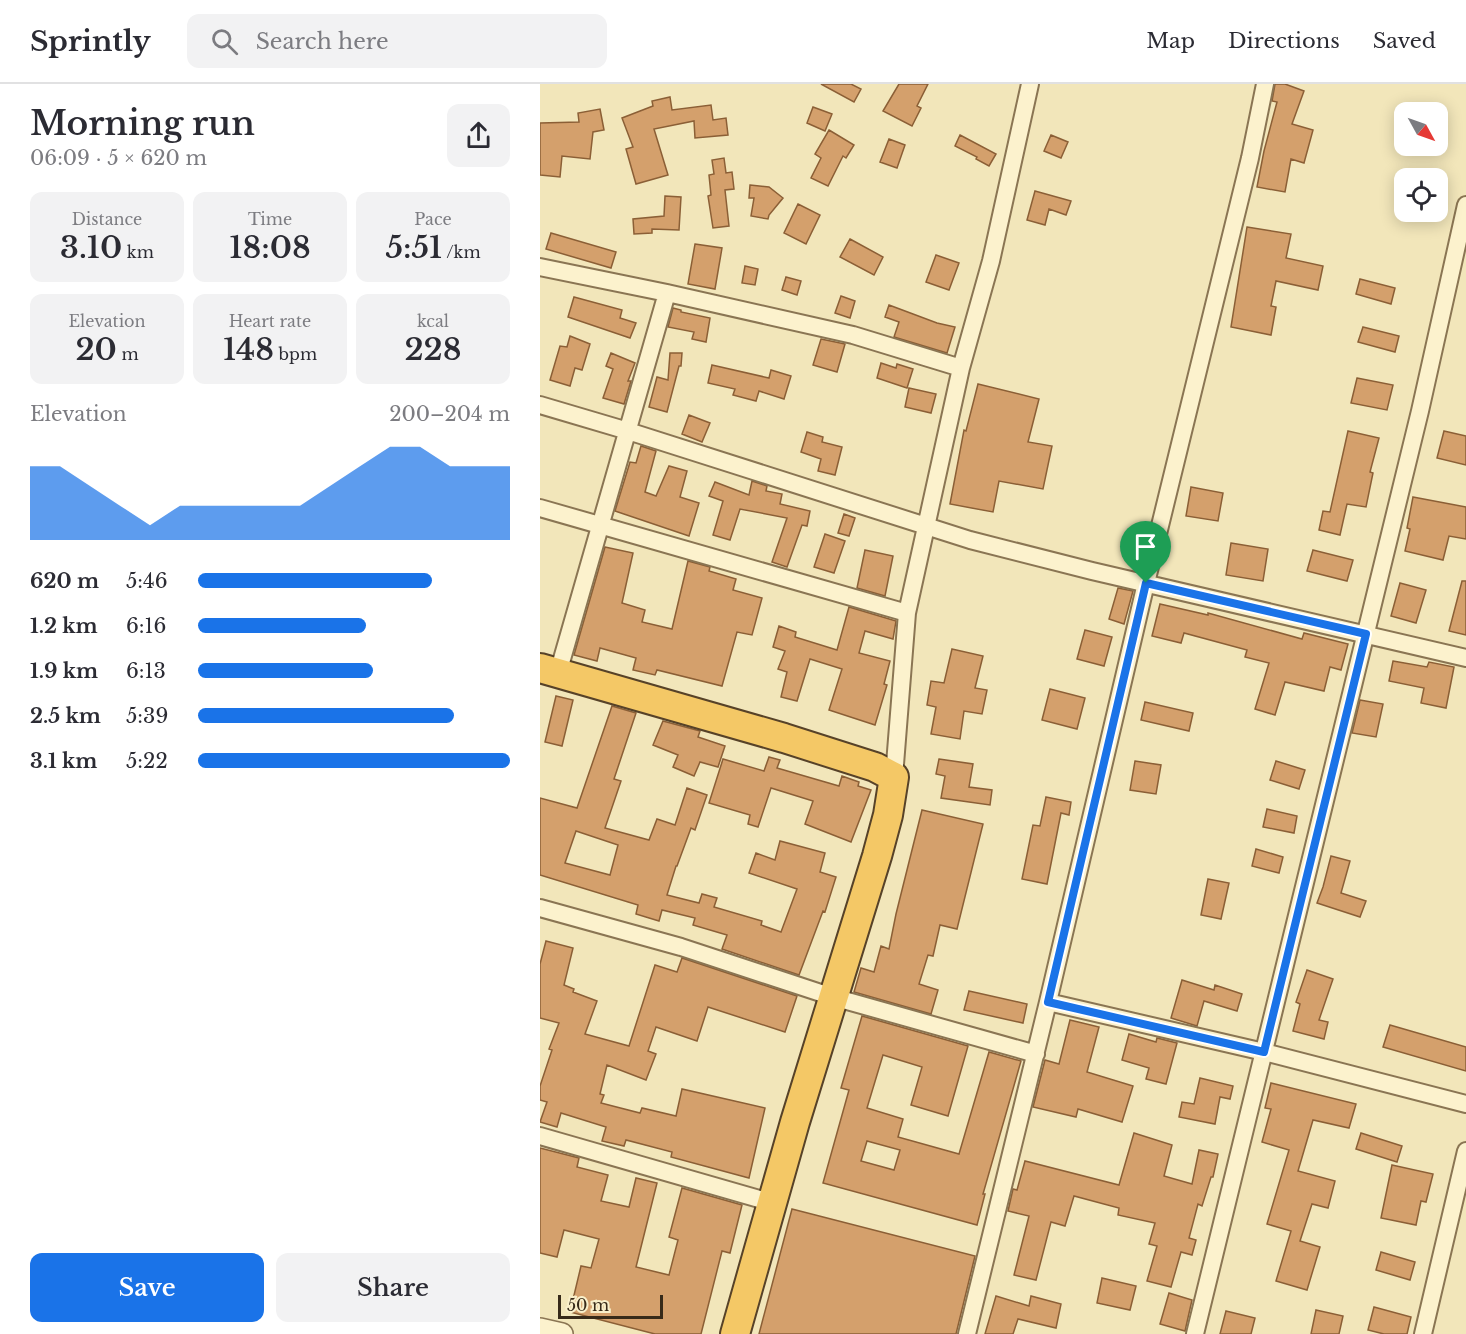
<!DOCTYPE html>
<meta charset="utf-8">
<style>
body{margin:0;font-family:"Libre Baskerville",serif;background:#f2f2f3;color:#2b2b33;height:100vh;display:flex;flex-direction:column;font-size:22px;white-space:nowrap}
*{box-sizing:border-box;margin:0}
p{font-size:20px;color:#7c7c81}
.icon{flex:none;width:33px;height:33px;fill:none;stroke:currentColor;stroke-width:2;stroke-linecap:round;stroke-linejoin:round}
.map{position:relative;flex:1;overflow:hidden}
.sheet{display:flex;flex-direction:column;background:#fff;width:540px}
.sheet>*{flex:none}
.needle{width:39px;rotate:130deg}
.fabs{position:absolute;left:854px;top:18px;display:grid;gap:12px}
.fabs a{display:grid;place-items:center;width:54px;height:54px;border-radius:12px;background:#fff;box-shadow:0 3px 15px #0003;font-size:30px}
.scale{position:absolute;left:18px;bottom:15px;width:105px;box-sizing:border-box;padding-left:6px;border:3px solid #372a19;border-top:0;font-size:16px;line-height:21px;white-space:nowrap;color:#372a19;-webkit-text-stroke:4px #f9efca;paint-order:stroke}
.pin{position:absolute;display:grid;place-items:center;width:51px;height:51px;color:#fff;margin:-62px -26px;border-radius:50% 50% 50% 0;rotate:-45deg;box-shadow:0 0 6px #0007}
.pin .icon{rotate:45deg}
.round{display:grid;place-items:center;flex:none;width:63px;height:63px;border-radius:12px;background:#f2f2f3}
.headline{display:flex;align-items:center;justify-content:space-between;height:102px;padding:0 30px}
h1{font-size:33px;font-weight:600;line-height:45px}
.stats{display:grid;grid-template-columns:repeat(3,1fr);gap:9px;height:102px;padding:6px 30px}
.stats div{display:grid;align-content:center;border-radius:12px;background:#f2f2f3;text-align:center}
.stats b{font-size:30px;font-weight:600}
.stats small{font-size:16px;font-weight:400}
.stats p{font-size:16px}
.chart{height:168px;padding:12px 30px}
.chart p{display:flex;justify-content:space-between}
.chart svg{width:100%;height:108px;margin-top:6px;fill:#1a73e8;opacity:.7}
.primary-button{display:flex;gap:12px;margin-top:auto;padding:12px 30px}
.primary-button a{flex:1;height:69px;border-radius:12px;background:#1a73e8;color:#fff;font-size:24px;font-weight:600;line-height:69px;text-align:center}
.primary-button a+a{background:#f2f2f3;color:#2b2b33}
ul{padding:0 30px;list-style:none;font-size:20px}
li{display:grid;grid-template-columns:96px 72px 1fr;align-items:center;height:45px}
li i{height:15px;border-radius:8px;background:#1a73e8}
header{display:flex;align-items:center;gap:36px;box-sizing:border-box;height:84px;padding:0 30px;background:#fff;border-bottom:2px solid #e1e1e2}
header strong{font-size:28px}
nav{display:flex;gap:33px;margin-inline-start:auto;font-size:21px}
.search{width:420px;height:54px;background:#f2f2f3;display:flex;align-items:center;gap:15px;box-sizing:border-box;padding:0 21px;border-radius:12px;color:#7c7c81;font-size:22px}
main{display:flex;flex:1;min-height:0}
.map>svg:first-child{display:block}
.building{fill:#d4a06c;stroke:#8b5f36;stroke-width:1.5;fill-rule:evenodd}
.lines{fill:none;stroke-linecap:round;stroke-linejoin:round}
.minor-casing{stroke:#8a7553;stroke-width:20}
.tertiary-casing{stroke:#8a7553;stroke-width:24}
.trunk-casing{stroke:#574228;stroke-width:32}
.minor{stroke:#fcf2cd;stroke-width:16}
.tertiary{stroke:#fcf2cd;stroke-width:21}
.trunk{stroke:#f4c866;stroke-width:28}
.route-casing{stroke:#fff;stroke-width:12}
.route{stroke:#1a73e8;stroke-width:8}
</style>
<header>
<strong>Sprintly</strong>
<div class="search"><svg class="icon" aria-label="search" viewBox="0 0 24 24"><circle cx="10" cy="10" r="6"/><path d="M15 15l6 6"/></svg>Search here</div>
<nav><a>Map</a><a>Directions</a><a>Saved</a></nav>
</header>
<main>
<section class="sheet">
<div class="headline"><div><h1>Morning run</h1><p>06:09 · 5 × 620 m</p></div><a class="round"><svg class="icon" aria-label="share" viewBox="0 0 24 24"><path d="M12 15V3M7 8l5-5 5 5M5 13v7h14v-7"/></svg></a></div>
<div class="stats">
<div><p>Distance</p><b>3.10<small> km</small></b></div>
<div><p>Time</p><b>18:08</b></div>
<div><p>Pace</p><b>5:51<small> /km</small></b></div>
</div>
<div class="stats">
<div><p>Elevation</p><b>20<small> m</small></b></div>
<div><p>Heart rate</p><b>148<small> bpm</small></b></div>
<div><p>kcal</p><b>228</b></div>
</div>
<div class="chart"><p><span>Elevation</span>200–204 m</p>
<svg viewBox="0 0 160 44" preserveAspectRatio="none"><path d="M0 44V14L10 14L20 22L30 30L40 38L50 30L60 30L70 30L80 30L90 30L100 22L110 14L120 6L130 6L140 14L150 14L160 14V44z"/></svg>
</div>
<ul>
<li><b>620 m</b>5:46<i style="width:75%"></i></li>
<li><b>1.2 km</b>6:16<i style="width:54%"></i></li>
<li><b>1.9 km</b>6:13<i style="width:56%"></i></li>
<li><b>2.5 km</b>5:39<i style="width:82%"></i></li>
<li><b>3.1 km</b>5:22<i style="width:100%"></i></li>
</ul>
<div class="primary-button"><a>Save</a><a>Share</a></div>
</section>
<div class="map">
<svg width="926" height="1250" viewBox="0 0 926 1250">
<rect width="100%" height="100%" fill="#f2e6ba"/>
<path class="building" d="M 281,0 L 311,0 L 321,5 L 314,18 Z
M 359,0 L 388,0 L 377,22 L 381,24 L 372,42 L 343,27 Z
M 735,0 L 745,0 L 764,7 L 752,40 L 773,46 L 764,79 L 751,75 L 745,108 L 717,103 L 724,67 L 737,18 L 732,17 Z
M 130,13 L 132,26 L 171,21 L 173,36 L 186,34 L 188,51 L 155,54 L 154,37 L 114,45 L 128,91 L 96,100 L 86,65 L 93,63 L 82,34 L 113,22 L 112,17 Z
M 273,23 L 292,30 L 285,47 L 267,39 Z
M 60,25 L 64,46 L 53,48 L 50,75 L 22,72 L 20,93 L 0,91 L 0,39 L 39,38 L 38,29 Z
M 289,46 L 314,61 L 306,74 L 303,72 L 288,102 L 271,94 L 281,74 L 275,70 Z
M 420,51 L 456,70 L 449,82 L 436,75 L 437,73 L 415,62 Z
M 511,51 L 528,58 L 521,74 L 504,67 Z
M 349,55 L 365,61 L 357,84 L 340,78 Z
M 184,74 L 186,89 L 192,88 L 194,105 L 185,106 L 189,142 L 173,144 L 168,112 L 171,111 L 169,91 L 174,90 L 172,76 Z
M 210,101 L 229,103 L 243,114 L 229,131 L 228,135 L 211,132 L 214,114 L 209,114 Z
M 495,107 L 531,117 L 526,131 L 509,125 L 505,141 L 487,136 Z
M 125,112 L 141,113 L 139,146 L 112,145 L 112,149 L 94,150 L 93,135 L 124,132 Z
M 258,120 L 280,131 L 266,160 L 244,149 Z
M 707,143 L 751,150 L 746,174 L 783,182 L 778,206 L 736,197 L 731,222 L 736,223 L 731,251 L 691,243 Z
M 11,149 L 76,168 L 71,184 L 6,165 Z
M 310,155 L 343,173 L 334,191 L 300,173 Z
M 155,160 L 182,164 L 175,205 L 148,200 Z
M 396,171 L 419,179 L 409,206 L 386,198 Z
M 205,182 L 218,185 L 215,201 L 202,199 Z
M 246,193 L 261,197 L 257,211 L 242,206 Z
M 820,195 L 855,204 L 851,220 L 816,210 Z
M 301,212 L 315,217 L 310,234 L 295,229 Z
M 34,213 L 82,226 L 80,234 L 96,239 L 90,254 L 28,233 Z
M 349,221 L 397,239 L 415,243 L 407,269 L 354,253 L 359,238 L 345,233 Z
M 133,224 L 141,226 L 141,228 L 170,234 L 166,258 L 152,255 L 154,248 L 128,243 Z
M 823,243 L 859,252 L 855,268 L 818,258 Z
M 30,252 L 50,260 L 42,286 L 35,284 L 30,302 L 10,296 L 20,262 L 27,263 Z
M 281,255 L 305,260 L 297,288 L 273,281 Z
M 71,269 L 95,279 L 88,297 L 91,297 L 84,320 L 63,314 L 73,285 L 66,282 Z
M 130,269 L 142,269 L 141,282 L 139,282 L 127,328 L 109,323 L 117,293 L 128,296 Z
M 341,279 L 356,284 L 357,280 L 373,285 L 367,304 L 337,294 Z
M 172,281 L 229,294 L 231,286 L 251,292 L 244,315 L 219,307 L 216,317 L 193,311 L 195,305 L 168,299 Z
M 817,294 L 853,301 L 847,326 L 811,319 Z
M 438,300 L 499,315 L 488,358 L 512,362 L 503,405 L 459,397 L 453,428 L 410,420 L 424,346 L 426,347 Z
M 369,304 L 396,310 L 391,329 L 365,323 Z
M 149,331 L 170,339 L 162,358 L 142,350 Z
M 808,347 L 839,354 L 830,388 L 833,389 L 826,423 L 807,420 L 800,451 L 779,446 L 783,427 L 790,428 Z
M 904,347 L 926,352 L 926,381 L 897,374 Z
M 267,348 L 283,353 L 282,358 L 302,363 L 295,391 L 278,387 L 281,375 L 261,368 Z
M 101,362 L 116,367 L 105,408 L 116,412 L 129,382 L 147,387 L 140,413 L 159,419 L 149,452 L 75,427 L 90,378 L 96,379 Z
M 212,397 L 227,402 L 226,407 L 242,410 L 240,420 L 270,427 L 267,442 L 262,441 L 247,483 L 232,478 L 247,434 L 200,425 L 190,456 L 173,451 L 183,417 L 169,412 L 175,398 L 209,411 Z
M 651,403 L 683,409 L 678,437 L 646,432 Z
M 873,413 L 926,423 L 926,455 L 909,452 L 903,476 L 865,467 L 870,445 L 867,444 Z
M 304,430 L 315,434 L 309,452 L 298,449 Z
M 285,450 L 305,457 L 294,489 L 274,483 Z
M 691,459 L 728,465 L 723,497 L 686,491 Z
M 65,463 L 93,469 L 82,519 L 105,526 L 102,538 L 132,545 L 148,477 L 170,483 L 169,487 L 196,495 L 193,506 L 222,514 L 212,551 L 197,548 L 182,602 L 117,586 L 115,591 L 93,586 L 96,574 L 60,564 L 57,577 L 34,571 Z
M 325,466 L 353,472 L 345,512 L 317,504 Z
M 773,466 L 813,476 L 807,497 L 767,487 Z
M 922,497 L 926,497 L 926,551 L 909,547 Z
M 860,499 L 886,506 L 876,539 L 851,532 Z
M 578,504 L 593,507 L 584,540 L 569,535 Z
M 620,520 L 668,531 L 668,529 L 762,555 L 764,549 L 808,560 L 801,586 L 790,583 L 784,607 L 745,598 L 735,631 L 715,625 L 729,579 L 705,573 L 707,566 L 644,549 L 641,559 L 612,552 Z
M 309,523 L 356,537 L 353,555 L 325,547 L 319,569 L 350,577 L 344,600 L 347,601 L 335,641 L 289,626 L 302,585 L 270,575 L 257,617 L 241,613 L 247,588 L 238,585 L 245,567 L 233,563 L 239,542 L 256,548 L 255,553 L 297,566 Z
M 545,546 L 572,553 L 564,582 L 537,575 Z
M 412,565 L 443,572 L 435,604 L 447,606 L 442,630 L 424,627 L 420,655 L 391,650 L 396,623 L 387,621 L 391,597 L 404,599 Z
M 853,577 L 887,583 L 889,578 L 914,583 L 906,624 L 881,619 L 884,604 L 849,597 Z
M 510,605 L 545,614 L 537,645 L 502,636 Z
M 16,612 L 33,616 L 22,662 L 5,658 Z
M 820,616 L 843,620 L 836,653 L 812,649 Z
M 605,618 L 653,629 L 649,647 L 601,636 Z
M 72,622 L 96,629 L 74,695 L 81,697 L 65,744 L 109,756 L 117,735 L 135,741 L 147,704 L 167,711 L 155,746 L 151,744 L 137,782 L 136,782 L 127,811 L 159,819 L 162,810 L 177,814 L 174,823 L 222,837 L 221,841 L 241,848 L 257,805 L 209,789 L 216,769 L 235,776 L 240,757 L 285,769 L 280,788 L 296,793 L 285,828 L 283,827 L 259,891 L 182,865 L 187,851 L 153,841 L 155,834 L 122,826 L 119,837 L 96,830 L 98,821 L 0,791 L 0,714 L 37,724 ZM 36,747 L 78,761 L 70,791 L 25,779 Z
M 123,637 L 160,647 L 158,653 L 185,662 L 178,683 L 160,678 L 154,692 L 133,683 L 138,671 L 113,661 Z
M 229,673 L 240,676 L 237,684 L 299,702 L 302,692 L 319,698 L 318,702 L 331,706 L 311,758 L 265,740 L 273,717 L 231,704 L 218,743 L 208,740 L 210,731 L 169,719 L 183,675 L 224,687 Z
M 399,675 L 433,680 L 429,703 L 452,706 L 450,721 L 401,714 L 405,692 L 396,690 Z
M 595,677 L 621,681 L 616,710 L 590,706 Z
M 736,677 L 765,686 L 759,705 L 730,696 Z
M 506,713 L 531,718 L 529,731 L 521,729 L 507,800 L 482,795 L 493,741 L 500,742 Z
M 727,725 L 757,732 L 754,749 L 723,743 Z
M 382,726 L 443,740 L 417,845 L 400,841 L 393,872 L 388,871 L 379,900 L 398,906 L 391,930 L 314,908 L 321,884 L 334,888 L 341,862 L 349,865 L 356,830 Z
M 716,765 L 743,773 L 739,789 L 712,782 Z
M 791,772 L 810,777 L 801,809 L 826,817 L 820,833 L 777,819 L 783,803 Z
M 668,795 L 689,799 L 681,835 L 661,831 Z
M 6,857 L 33,864 L 24,901 L 34,905 L 33,908 L 57,917 L 45,950 L 89,962 L 115,881 L 137,888 L 142,874 L 257,912 L 245,948 L 168,923 L 157,957 L 116,943 L 108,967 L 116,970 L 106,996 L 67,981 L 60,1010 L 64,1011 L 61,1019 L 100,1029 L 102,1024 L 136,1032 L 142,1005 L 225,1024 L 209,1094 L 131,1073 L 132,1068 L 86,1056 L 84,1062 L 62,1057 L 66,1043 L 21,1029 L 17,1043 L 0,1038 L 7,1018 L 0,1016 L 0,1002 L 12,966 L 9,965 L 19,939 L 0,934 L 0,880 Z
M 767,886 L 793,895 L 779,936 L 788,938 L 784,955 L 753,947 L 760,920 L 756,918 Z
M 642,896 L 674,906 L 675,901 L 702,910 L 697,927 L 664,917 L 657,942 L 631,934 Z
M 429,907 L 487,920 L 483,939 L 424,926 Z
M 322,932 L 428,962 L 408,1032 L 371,1021 L 382,983 L 343,971 L 327,1024 L 363,1035 L 358,1053 L 419,1070 L 449,968 L 481,977 L 443,1110 L 445,1110 L 437,1141 L 283,1099 L 309,1006 L 301,1004 ZM 327,1057 L 360,1066 L 354,1086 L 321,1077 Z
M 530,936 L 559,943 L 547,988 L 593,1002 L 582,1038 L 538,1025 L 536,1033 L 493,1023 L 505,976 L 519,980 Z
M 850,941 L 926,963 L 926,987 L 843,963 Z
M 589,950 L 616,958 L 617,954 L 637,959 L 626,1000 L 606,995 L 609,984 L 582,976 Z
M 660,994 L 693,1002 L 690,1015 L 680,1013 L 675,1040 L 639,1033 L 642,1018 L 654,1020 Z
M 731,999 L 816,1020 L 809,1044 L 773,1036 L 758,1087 L 795,1097 L 788,1124 L 772,1120 L 760,1157 L 780,1163 L 767,1206 L 736,1197 L 751,1147 L 727,1140 L 749,1066 L 722,1058 L 731,1025 L 725,1024 Z
M 594,1049 L 632,1061 L 624,1092 L 652,1100 L 659,1066 L 678,1070 L 673,1093 L 671,1093 L 662,1122 L 658,1120 L 649,1154 L 656,1156 L 652,1171 L 641,1168 L 631,1203 L 607,1197 L 617,1162 L 609,1160 L 615,1139 L 578,1131 L 579,1124 L 534,1112 L 525,1142 L 511,1138 L 496,1196 L 474,1191 L 489,1132 L 468,1127 L 473,1105 L 477,1106 L 485,1077 L 579,1101 Z
M 821,1049 L 862,1062 L 857,1078 L 816,1065 Z
M 0,1064 L 39,1074 L 37,1083 L 68,1091 L 61,1117 L 89,1123 L 96,1094 L 117,1099 L 96,1183 L 129,1191 L 138,1156 L 129,1153 L 142,1104 L 202,1121 L 190,1169 L 182,1167 L 161,1250 L 115,1250 L 30,1228 L 41,1182 L 51,1184 L 59,1155 L 24,1146 L 17,1173 L 0,1169 Z
M 852,1081 L 893,1090 L 886,1118 L 881,1117 L 876,1141 L 841,1134 Z
M 252,1125 L 435,1172 L 416,1250 L 219,1250 Z
M 841,1168 L 875,1178 L 870,1196 L 836,1186 Z
M 562,1194 L 596,1202 L 590,1226 L 557,1219 Z
M 629,1209 L 652,1216 L 645,1247 L 620,1240 Z
M 456,1212 L 489,1222 L 491,1212 L 521,1220 L 516,1244 L 478,1235 L 473,1250 L 445,1250 Z
M 834,1223 L 871,1233 L 867,1250 L 844,1250 L 828,1246 Z
M 776,1226 L 803,1232 L 799,1250 L 771,1250 Z
M 686,1227 L 715,1234 L 711,1250 L 680,1250 Z"/>
<g class="lines">
<defs>
<path id="minor" d="M 0,183 L 127,209 L 313,251 L 421,284
M 0,321 L 88,347 L 430,456 L 552,487 L 926,574
M 0,424 L 367,529
M 18,589 L 127,209
M 354,693 L 367,529 L 421,284 L 451,177 L 490,0
M 0,824 L 141,863 L 293,913 L 496,970
M 508,918 L 724,968 L 926,1020
M 0,1052 L 233,1119
M 427,1250 L 508,918 L 606,499 L 710,74 L 725,0
M 655,1250 L 880,327 L 926,121
M 883,1250 L 926,1067"/>
<path id="tertiary" d="M 0,1245 L 22,1250"/>
<path id="trunk" d="M 0,584 L 244,654 L 335,683 L 354,693 L 348,731 L 337,772 L 255,1038 L 195,1250"/>
</defs>
<use href="#minor" class="minor-casing"/>
<use href="#tertiary" class="tertiary-casing"/>
<use href="#trunk" class="trunk-casing"/>
<use href="#minor" class="minor"/>
<use href="#tertiary" class="tertiary"/>
<use href="#trunk" class="trunk"/>
</g>
<g class="lines">
<defs>
<path id="route" d="M 606,499 L 826,550 L 724,968 L 508,918 Z"/>
</defs>
<use href="#route" class="route-casing"/>
<use href="#route" class="route"/>
</g>
</svg>
<div class="fabs">
<a><svg class="needle" viewBox="-14 -14 28 28"><path d="M0-13l5 13h-10z" fill="#e53935"/><path d="M0 13l5-13h-10z" fill="#7c7c81"/></svg></a>
<a><svg class="icon" aria-label="locate" viewBox="0 0 24 24"><circle cx="12" cy="12" r="6"/><path d="M12 2v4M12 18v4M2 12h4M18 12h4"/></svg></a>
</div>
<div class="scale">50 m</div>
<div class="pin" style="left:606px;top:499px;background:#1e9e55"><svg class="icon" aria-label="arrive" viewBox="0 0 24 24"><path d="M6 21V4h12l-3 4 3 4H6"/></svg></div>
</div>
</main>
